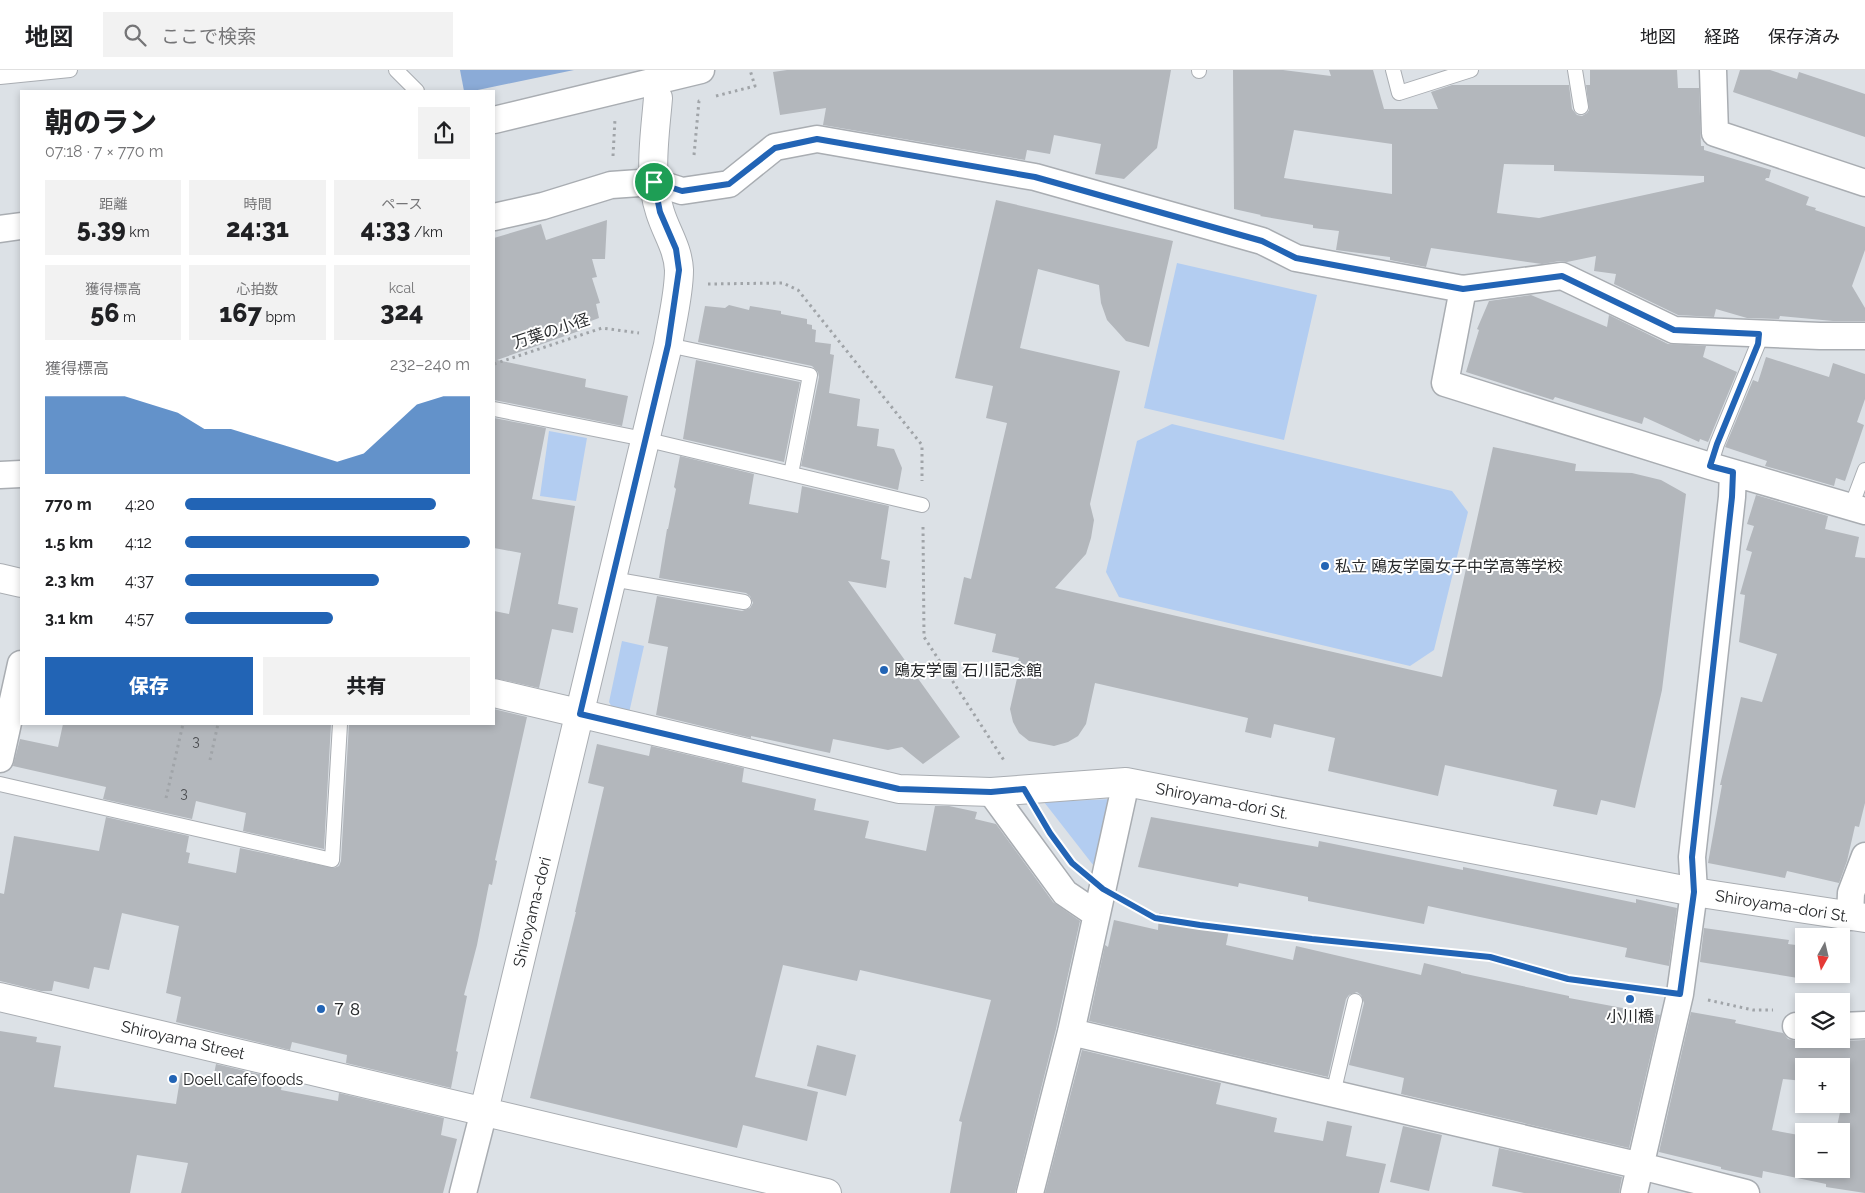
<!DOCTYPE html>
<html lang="ja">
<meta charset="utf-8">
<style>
body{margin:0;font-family:Raleway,"Noto Sans JP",sans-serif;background:#f2f2f2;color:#202124;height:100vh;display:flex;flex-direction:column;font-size:19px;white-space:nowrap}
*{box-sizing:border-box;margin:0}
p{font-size:16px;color:#757577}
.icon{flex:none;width:28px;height:28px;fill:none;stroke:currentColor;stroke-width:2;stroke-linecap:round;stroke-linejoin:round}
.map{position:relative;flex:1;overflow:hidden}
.drawer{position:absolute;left:20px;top:20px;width:475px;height:635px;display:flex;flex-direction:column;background:#fff;border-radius:0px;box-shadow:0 2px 8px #0003}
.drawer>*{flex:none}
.needle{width:32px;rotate:188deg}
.controls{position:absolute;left:1795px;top:858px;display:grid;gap:10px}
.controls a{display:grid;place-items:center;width:55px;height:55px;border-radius:0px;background:#fff;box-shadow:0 2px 8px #0003;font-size:25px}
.pin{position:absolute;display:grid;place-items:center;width:42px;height:42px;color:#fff;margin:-21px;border:2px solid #fff;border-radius:50%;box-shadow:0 1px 5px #0007}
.round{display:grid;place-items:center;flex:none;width:52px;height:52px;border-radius:0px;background:#f2f2f2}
.headline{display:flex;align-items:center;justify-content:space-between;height:85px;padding:0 25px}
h1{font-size:28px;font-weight:800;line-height:38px}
.stats{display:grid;grid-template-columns:repeat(3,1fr);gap:8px;height:85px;padding:5px 25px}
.stats div{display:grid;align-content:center;border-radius:0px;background:#f2f2f2;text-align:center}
.stats b{font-size:25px;font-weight:800}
.stats small{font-size:14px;font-weight:400}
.stats p{font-size:14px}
.chart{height:140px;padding:10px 25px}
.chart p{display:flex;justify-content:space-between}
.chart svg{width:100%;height:90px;margin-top:5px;fill:#2264b5;opacity:.7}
.cta{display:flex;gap:10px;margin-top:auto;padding:10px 25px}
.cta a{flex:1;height:58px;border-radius:0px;background:#2264b5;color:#fff;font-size:20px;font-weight:800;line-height:58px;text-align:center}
.cta a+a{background:#f2f2f2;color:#202124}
ul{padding:0 25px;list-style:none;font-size:16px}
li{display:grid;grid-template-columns:80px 60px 1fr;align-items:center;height:38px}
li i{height:12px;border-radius:6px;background:#2264b5}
header{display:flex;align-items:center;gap:30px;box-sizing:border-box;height:70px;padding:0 25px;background:#fff;border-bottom:1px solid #e0e0e0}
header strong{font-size:24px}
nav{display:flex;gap:28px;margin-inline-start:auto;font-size:18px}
.search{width:350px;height:45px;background:#f2f2f2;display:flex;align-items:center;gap:12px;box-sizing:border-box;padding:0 18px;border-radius:0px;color:#757577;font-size:19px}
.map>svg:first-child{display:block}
.green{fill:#b3cdf1}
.water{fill:#8babd7}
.building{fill:#b3b7bc;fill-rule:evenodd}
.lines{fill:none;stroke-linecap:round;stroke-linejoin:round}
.lane-casing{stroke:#a9adb2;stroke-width:16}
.street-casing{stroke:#a9adb2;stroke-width:29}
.secondary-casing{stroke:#a9adb2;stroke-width:30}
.path{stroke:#a0a4a8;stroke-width:3;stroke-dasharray:2.5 4;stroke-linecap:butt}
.lane{stroke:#fff;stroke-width:14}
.street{stroke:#fff;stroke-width:26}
.secondary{stroke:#fff;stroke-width:28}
.route-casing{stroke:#fff;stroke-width:10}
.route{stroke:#2264b5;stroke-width:6}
.poi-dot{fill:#2264b5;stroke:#fff;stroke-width:2}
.labels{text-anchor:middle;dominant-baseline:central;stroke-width:4;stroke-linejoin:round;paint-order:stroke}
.number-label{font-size:14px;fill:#4b4d50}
.street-label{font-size:16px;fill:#282a2c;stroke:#fff}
.poi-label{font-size:16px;fill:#282a2c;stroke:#fff;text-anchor:start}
</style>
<header>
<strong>地図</strong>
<div class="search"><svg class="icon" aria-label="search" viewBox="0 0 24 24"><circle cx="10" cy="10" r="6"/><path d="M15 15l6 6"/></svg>ここで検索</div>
<nav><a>地図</a><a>経路</a><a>保存済み</a></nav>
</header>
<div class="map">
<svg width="1865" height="1123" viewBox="0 0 1865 1123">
<rect width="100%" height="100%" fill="#dce1e6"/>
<path class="green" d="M 1177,193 L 1317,225 L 1284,370 L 1144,338 Z
M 1172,354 L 1452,421 L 1468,442 L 1434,580 L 1410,596 L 1119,527 L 1106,502 L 1137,371 Z
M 549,361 L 587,368 L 576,431 L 540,426 Z
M 622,571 L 644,576 L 629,643 L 613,639 L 609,632 Z
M 1112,729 L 1097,800 L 1044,732 Z"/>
<path class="water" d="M 460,0 L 574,0 L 473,21 L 464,21 Z"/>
<path class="building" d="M 787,0 L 1171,0 L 1157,78 L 1124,109 L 1095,104 L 1101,74 L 1054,65 L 1050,84 L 1027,80 L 1025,90 L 823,55 L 826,38 L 780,45 L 773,2 Z
M 1233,0 L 1283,0 L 1331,6 L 1329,0 L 1373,0 L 1384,39 L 1438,39 L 1431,22 L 1452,15 L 1569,15 L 1572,39 L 1577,45 L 1582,46 L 1587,43 L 1589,40 L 1586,15 L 1590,15 L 1590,0 L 1677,0 L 1678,18 L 1699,18 L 1701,76 L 1704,76 L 1704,80 L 1771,100 L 1769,108 L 1766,108 L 1765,110 L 1809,127 L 1806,135 L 1816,138 L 1815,140 L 1865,157 L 1865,180 L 1852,216 L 1865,238 L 1865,251 L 1833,251 L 1780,246 L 1779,249 L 1747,248 L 1716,239 L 1714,247 L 1678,245 L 1614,214 L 1616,204 L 1594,201 L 1596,186 L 1567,192 L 1560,191 L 1542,194 L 1431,178 L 1426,197 L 1390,190 L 1390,187 L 1336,180 L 1339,161 L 1313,158 L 1313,155 L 1260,146 L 1261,145 L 1234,139 ZM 1294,60 L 1392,74 L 1392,124 L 1284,108 ZM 1504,94 L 1554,95 L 1554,101 L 1704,106 L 1704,112 L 1539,148 L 1497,143 Z
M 1740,0 L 1770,0 L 1797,9 L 1799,2 L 1865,24 L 1865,67 L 1733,22 Z
M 996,130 L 1173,171 L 1149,277 L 1126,271 L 1107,250 L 1101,233 L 1099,215 L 1038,199 L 1020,278 L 1120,301 L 1090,434 L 1094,450 L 1091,468 L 1086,484 L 1055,518 L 1442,607 L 1493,377 L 1576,394 L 1575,401 L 1632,403 L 1661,410 L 1686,424 L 1662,620 L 1635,738 L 1601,730 L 1597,745 L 1553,736 L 1557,720 L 1445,695 L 1438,726 L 1328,701 L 1335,668 L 1274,654 L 1271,668 L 1245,662 L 1248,648 L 1095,613 L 1086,654 L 1078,666 L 1068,672 L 1054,676 L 1029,671 L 1019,663 L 1013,652 L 1010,639 L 1021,591 L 1018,591 L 1019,588 L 992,582 L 996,564 L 954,554 L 964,507 L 971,509 L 1007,353 L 986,348 L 993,316 L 955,308 Z
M 607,150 L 605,189 L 592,189 L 597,207 L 592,208 L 600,233 L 596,234 L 599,248 L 580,255 L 582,260 L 497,290 L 586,309 L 585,317 L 628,326 L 622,356 L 494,330 L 494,168 L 541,154 L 546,170 Z
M 1531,225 L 1607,257 L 1609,245 L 1668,274 L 1706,276 L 1703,287 L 1737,302 L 1708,372 L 1700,369 L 1699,372 L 1644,347 L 1642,354 L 1555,327 L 1553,330 L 1466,302 L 1479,260 L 1477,259 L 1489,231 Z
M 729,235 L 749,240 L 750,236 L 781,241 L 781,244 L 807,249 L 807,254 L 812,255 L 812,259 L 816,260 L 815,272 L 831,274 L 830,284 L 834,285 L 829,323 L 860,329 L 857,356 L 879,359 L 877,376 L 894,379 L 902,398 L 898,420 L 801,396 L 819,307 L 818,302 L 812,296 L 698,272 L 705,236 L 725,238 Z
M 1766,287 L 1829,307 L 1833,293 L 1865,304 L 1865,329 L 1857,352 L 1864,355 L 1845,411 L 1836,408 L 1834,416 L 1765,396 L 1767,391 L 1725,377 L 1753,310 L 1758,312 Z
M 696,290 L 800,312 L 784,392 L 683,369 Z
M 494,348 L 546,358 L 532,429 L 575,436 L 558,534 L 578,538 L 573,563 L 552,559 L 539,618 L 494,608 L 494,541 L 509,544 L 521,483 L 494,478 Z
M 680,386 L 754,404 L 749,434 L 798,443 L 802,416 L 889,436 L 881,489 L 890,491 L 886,518 L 848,511 L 960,667 L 923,694 L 902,677 L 888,680 L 833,669 L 830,683 L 751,666 L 751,668 L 656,645 L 668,577 L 648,573 L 657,526 L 742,541 L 750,538 L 753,533 L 750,526 L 746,523 L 659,508 L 667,459 L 668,459 L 676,419 L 674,417 Z
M 1756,425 L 1828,446 L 1825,459 L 1859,467 L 1855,487 L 1865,488 L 1865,733 L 1859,757 L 1855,756 L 1847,791 L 1839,813 L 1787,801 L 1785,808 L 1708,793 L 1722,715 L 1720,715 L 1741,627 L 1762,632 L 1777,584 L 1739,572 L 1745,525 L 1740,524 L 1752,482 L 1746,480 L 1754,456 L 1747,454 Z
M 494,639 L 527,647 L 495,790 L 497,791 L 492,815 L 489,814 L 477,875 L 464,925 L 467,926 L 456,981 L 458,982 L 451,1018 L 346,993 L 347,985 L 292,972 L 290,980 L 176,952 L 181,927 L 166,923 L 179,856 L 122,843 L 109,900 L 94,897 L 89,919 L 54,911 L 52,921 L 41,921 L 0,911 L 0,823 L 4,824 L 14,766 L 99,781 L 106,747 L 189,766 L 186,782 L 190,783 L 188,793 L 236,803 L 240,778 L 334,798 L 339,796 L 341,791 L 349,654 L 494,654 Z
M 63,654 L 331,654 L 324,779 L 243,761 L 246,743 L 196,731 L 192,749 L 103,729 L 106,717 L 13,696 L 20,669 L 58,677 Z
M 597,674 L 649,686 L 651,676 L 744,698 L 742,712 L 816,729 L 814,740 L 869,751 L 865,768 L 926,781 L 935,736 L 949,736 L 977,742 L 975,749 L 996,754 L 1053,832 L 1080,851 L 1056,959 L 1015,1123 L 950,1123 L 962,1052 L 959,1051 L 991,930 L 860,900 L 857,911 L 783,895 L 755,1007 L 818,1022 L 807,1071 L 743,1055 L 737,1078 L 530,1028 L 576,842 L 575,842 L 604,717 L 588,713 Z
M 1151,747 L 1318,777 L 1319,771 L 1463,800 L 1463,797 L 1636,833 L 1636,829 L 1677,838 L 1669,896 L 1625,887 L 1627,878 L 1428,836 L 1424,854 L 1308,831 L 1308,827 L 1239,813 L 1238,817 L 1138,797 Z
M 1159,843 L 1229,860 L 1226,875 L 1293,890 L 1296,876 L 1421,905 L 1424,893 L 1461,902 L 1461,903 L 1569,926 L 1569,928 L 1660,945 L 1629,1078 L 1401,1024 L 1404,1008 L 1349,995 L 1364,933 L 1361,925 L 1357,922 L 1349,925 L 1346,929 L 1328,1007 L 1089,951 L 1105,875 L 1108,877 L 1114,850 L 1158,860 Z
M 1704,858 L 1789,870 L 1788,874 L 1804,876 L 1804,909 L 1700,892 Z
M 1691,942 L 1736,950 L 1735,953 L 1783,963 L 1788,969 L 1796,971 L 1812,969 L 1833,969 L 1842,971 L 1865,970 L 1865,1123 L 1826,1117 L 1826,1114 L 1763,1101 L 1762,1108 L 1721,1099 L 1721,1097 L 1659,1082 ZM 1804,996 L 1841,996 L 1841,1014 L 1846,1014 L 1836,1061 L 1841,1061 L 1841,1099 L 1804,1099 L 1804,1066 L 1772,1060 L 1783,1009 L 1804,1011 Z
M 0,961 L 37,967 L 36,972 L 61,976 L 54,1017 L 176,1034 L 181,1003 L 213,1009 L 216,994 L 283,1010 L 281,1020 L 338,1031 L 339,1023 L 444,1048 L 441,1065 L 457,1069 L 443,1123 L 181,1123 L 188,1093 L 137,1085 L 130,1123 L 0,1123 Z
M 817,975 L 856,985 L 846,1026 L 807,1016 Z
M 1082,980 L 1221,1013 L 1216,1034 L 1277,1048 L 1274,1062 L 1323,1071 L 1327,1051 L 1352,1056 L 1346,1086 L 1386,1094 L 1379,1123 L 1045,1123 Z
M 1403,1056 L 1442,1065 L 1429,1121 L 1390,1112 Z
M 1499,1078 L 1622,1107 L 1619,1123 L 1524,1123 L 1492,1116 Z"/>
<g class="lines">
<defs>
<path id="lane" d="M 396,0 L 417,21
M 1393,0 L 1399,23 L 1471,0
M 1575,0 L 1581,37
M 1199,1 L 1199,0
M 0,7 L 70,0
M 668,275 L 810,305 L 791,404
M 494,339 L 644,369 L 922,435
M 1710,396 L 1717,374 L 1758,274 L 1759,264
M 1851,437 L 1865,400
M 612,509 L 744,532
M 0,714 L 332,790 L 340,654
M 1333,1024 L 1355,931"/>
<path id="street" d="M 1713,0 L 1715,63 L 1865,113
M 494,50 L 701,0
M 494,147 L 543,136 L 611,115 L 654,112 L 682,121 L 729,114 L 775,77 L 817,69 L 1035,107 L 1262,171 L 1296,188 L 1463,219 L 1562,206 L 1674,260 L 1820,266 L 1865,266
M 0,159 L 21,156
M 1463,219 L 1445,313 L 1710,396 L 1865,441
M 0,405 L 21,404
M 0,689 L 21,594
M 991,722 L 1065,823 L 1096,844
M 1850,847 L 1851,823 L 1865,786
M 1796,956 L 1804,956
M 1841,956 L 1865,955
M 1071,962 L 1641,1096 L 1746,1123
M 463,1123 L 484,1041
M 1030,1123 L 1071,962 L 1126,712
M 1634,1123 L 1680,924 L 1694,822 L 1692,787 L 1732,427 L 1733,403"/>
<path id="secondary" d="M 0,508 L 21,513
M 494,623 L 899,719 L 991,722 L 1126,712 L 1694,822 L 1865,848
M 0,927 L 827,1123
M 484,1041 L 668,275 C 672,251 679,224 679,200 C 678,178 666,162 660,142 C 648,106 655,65 658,28"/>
</defs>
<use href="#lane" class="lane-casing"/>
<use href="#street" class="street-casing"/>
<use href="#secondary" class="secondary-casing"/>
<path class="path" d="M 716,26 L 755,16 L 750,0
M 694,85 L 699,31 L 701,31
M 613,86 L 615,49
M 708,214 L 783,213 L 798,220 L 922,375 L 922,411
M 494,294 L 602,258 L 639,263
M 923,457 L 924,567 L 1005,692
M 210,690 L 218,654
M 166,728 L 183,654
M 1129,833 L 1155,848 L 1200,855 L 1312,869 L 1490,887 L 1568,909 L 1650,920
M 1708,930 L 1753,940 L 1773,940"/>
<use href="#lane" class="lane"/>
<use href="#street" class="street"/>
<use href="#secondary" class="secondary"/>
</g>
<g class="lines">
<defs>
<path id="route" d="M 817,69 L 1035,107 L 1262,171 L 1296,188 L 1463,219 L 1562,206 L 1674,260 L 1759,264 L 1758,274 L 1717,374 L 1710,396 L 1733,402 L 1732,427 L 1692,787 L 1694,822 L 1680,924 L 1568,909 L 1490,887 L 1312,869 L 1200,855 L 1155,848 L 1103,819 L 1072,793 L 1050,763 L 1024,719 L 991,722 L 899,719 L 580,644 L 668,275 L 679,200 L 676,179 L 660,142 L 654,112 L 682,121 L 729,114 L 775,78 Z"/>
</defs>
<use href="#route" class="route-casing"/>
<use href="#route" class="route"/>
</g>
<g class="poi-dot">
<circle cx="1325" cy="496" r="5"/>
<circle cx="884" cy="600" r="5"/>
<circle cx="1630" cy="929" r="5"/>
<circle cx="321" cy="939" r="5"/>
<circle cx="173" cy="1009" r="5"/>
</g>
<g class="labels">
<g class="number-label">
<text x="196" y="671">3</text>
<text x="184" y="723">3</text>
</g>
<g class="street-label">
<text transform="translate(551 261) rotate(-18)">万葉の小径</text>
<text transform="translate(1222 731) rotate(11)">Shiroyama-dori St.</text>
<text transform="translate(1782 836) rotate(9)">Shiroyama-dori St.</text>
<text transform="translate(532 842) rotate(-76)">Shiroyama-dori</text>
<text transform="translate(183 970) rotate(13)">Shiroyama Street</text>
</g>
<g class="poi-label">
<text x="1335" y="496">私立 鴎友学園女子中学高等学校</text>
<text x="894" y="600">鴎友学園 石川記念館</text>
<text x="331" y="939">７８</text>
<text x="1630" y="946" text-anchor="middle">小川橋</text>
<text x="183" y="1009">Doell cafe foods</text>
</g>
</g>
</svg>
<div class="controls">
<a><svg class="needle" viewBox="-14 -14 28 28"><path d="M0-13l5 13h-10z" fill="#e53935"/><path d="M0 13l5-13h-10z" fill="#757577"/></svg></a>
<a><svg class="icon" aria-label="layers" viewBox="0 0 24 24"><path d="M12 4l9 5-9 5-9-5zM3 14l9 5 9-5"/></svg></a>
<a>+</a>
<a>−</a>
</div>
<div class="pin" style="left:654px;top:112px;background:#1e9e55"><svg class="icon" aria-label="arrive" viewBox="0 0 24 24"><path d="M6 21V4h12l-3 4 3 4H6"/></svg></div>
<section class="drawer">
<div class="headline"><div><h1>朝のラン</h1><p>07:18 · 7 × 770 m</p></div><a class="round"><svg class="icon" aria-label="share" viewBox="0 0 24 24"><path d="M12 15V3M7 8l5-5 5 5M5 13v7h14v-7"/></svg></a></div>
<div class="stats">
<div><p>距離</p><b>5.39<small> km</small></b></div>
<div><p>時間</p><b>24:31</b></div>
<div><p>ペース</p><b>4:33<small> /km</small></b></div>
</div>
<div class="stats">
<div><p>獲得標高</p><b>56<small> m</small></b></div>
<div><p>心拍数</p><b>167<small> bpm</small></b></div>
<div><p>kcal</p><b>324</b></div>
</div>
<div class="chart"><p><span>獲得標高</span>232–240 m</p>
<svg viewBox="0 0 160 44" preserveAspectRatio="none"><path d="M0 44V6L10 6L20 6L30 6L40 10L50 14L60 22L70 22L80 26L90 30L100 34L110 38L120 34L130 22L140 10L150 6L160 6V44z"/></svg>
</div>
<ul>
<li><b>770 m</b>4:20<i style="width:88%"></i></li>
<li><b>1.5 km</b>4:12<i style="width:100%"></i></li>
<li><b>2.3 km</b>4:37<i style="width:68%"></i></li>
<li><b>3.1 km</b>4:57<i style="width:52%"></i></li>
</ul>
<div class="cta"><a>保存</a><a>共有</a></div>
</section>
</div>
